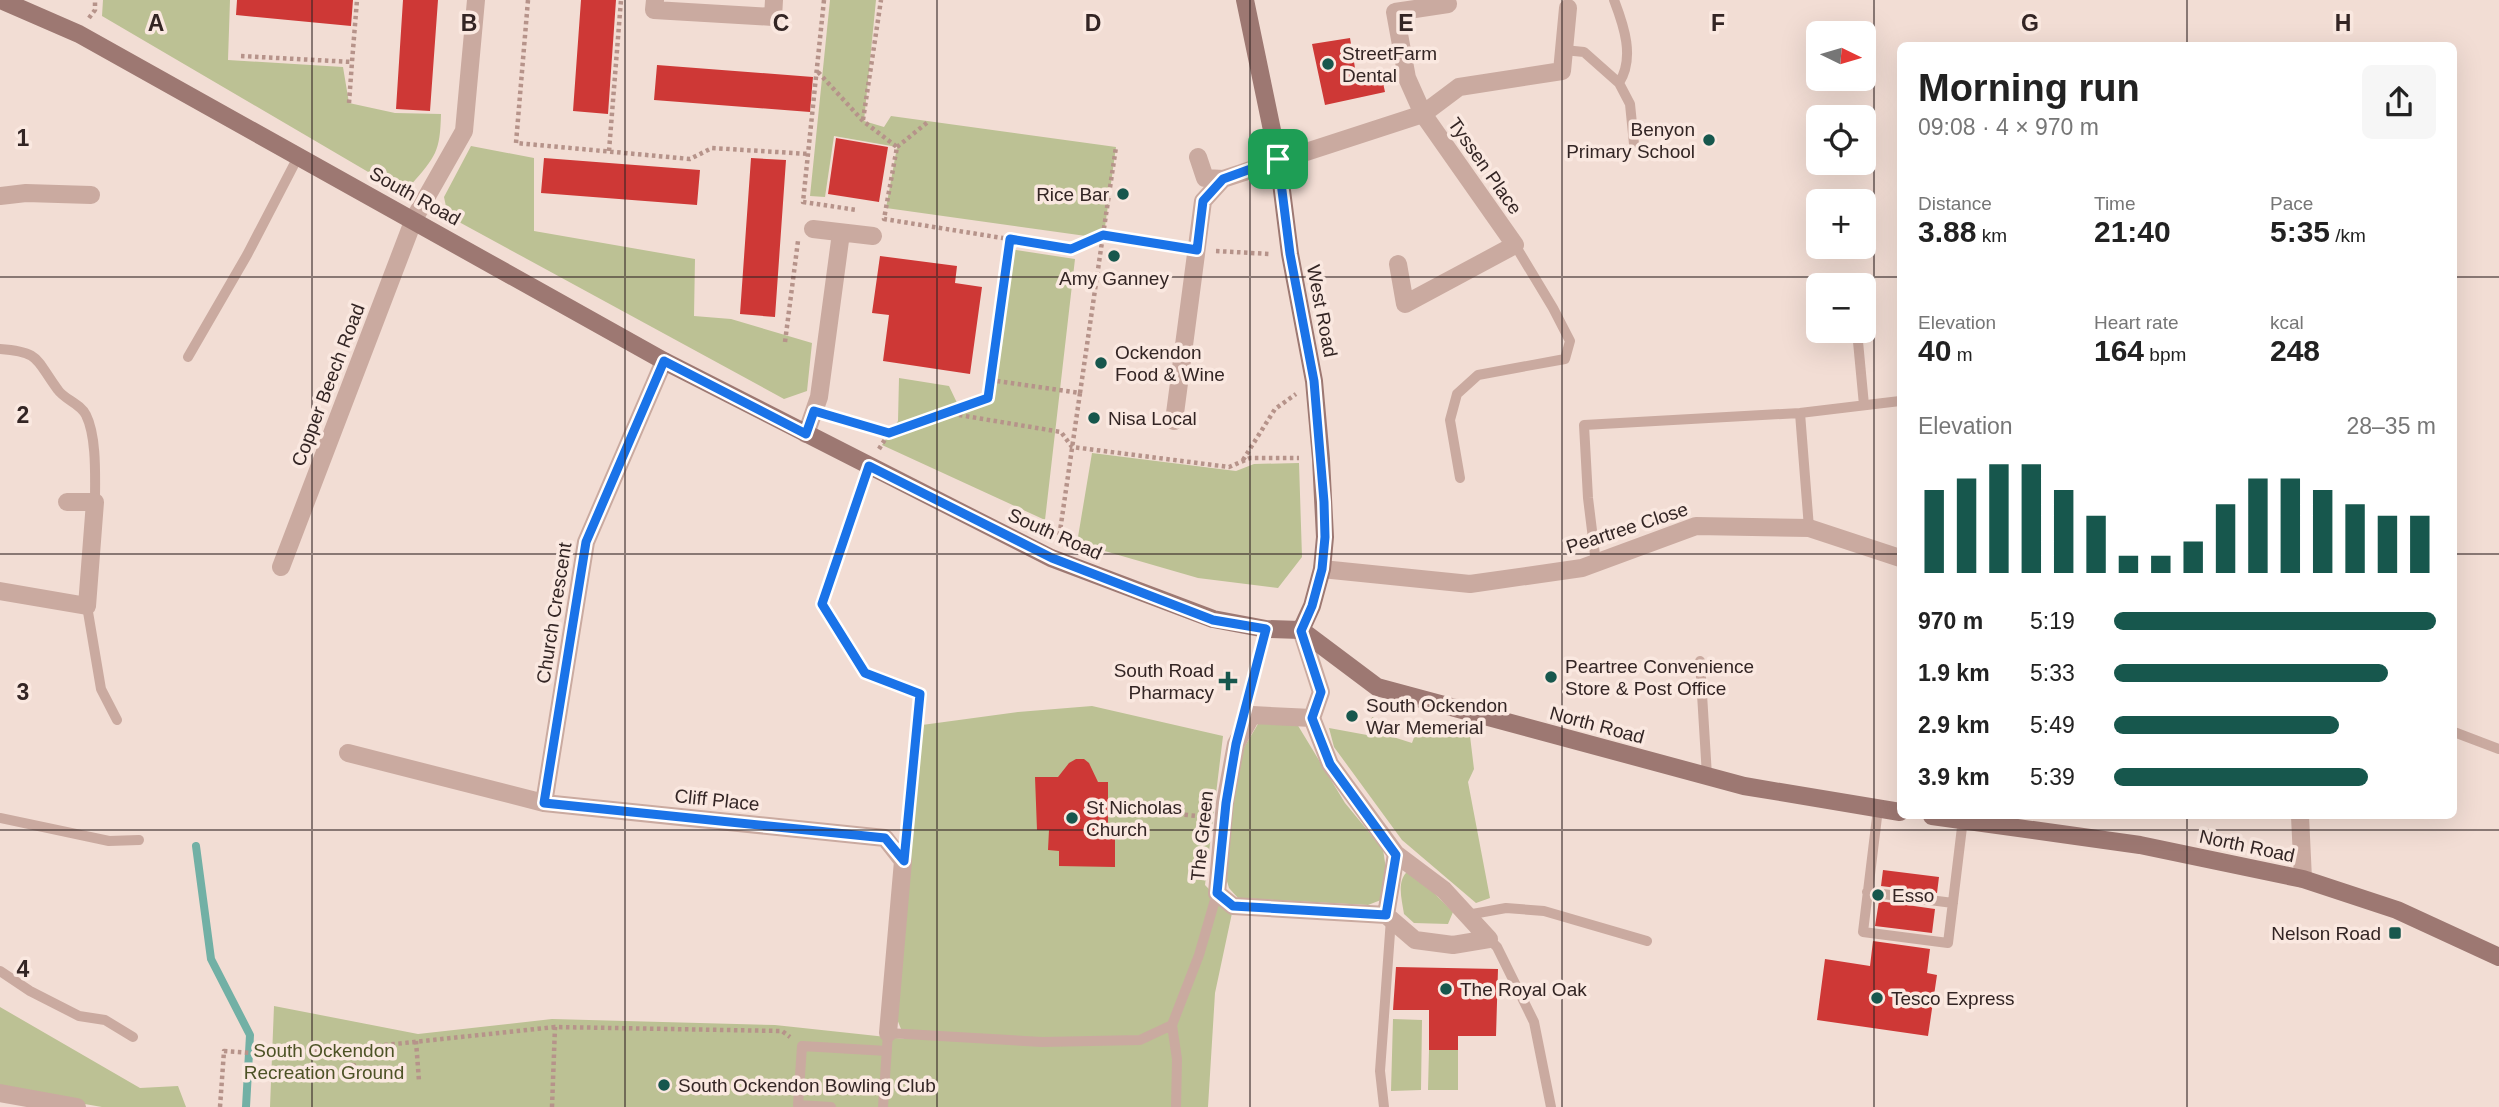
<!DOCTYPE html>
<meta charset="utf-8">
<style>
body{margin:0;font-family:Arial,sans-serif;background:#f6f6f6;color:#222;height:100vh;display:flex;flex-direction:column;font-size:26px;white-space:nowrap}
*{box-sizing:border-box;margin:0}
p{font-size:23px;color:#767676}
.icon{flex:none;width:38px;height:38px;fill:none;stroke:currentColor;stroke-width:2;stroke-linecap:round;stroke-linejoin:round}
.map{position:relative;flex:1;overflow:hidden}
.drawer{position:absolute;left:1897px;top:42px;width:560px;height:777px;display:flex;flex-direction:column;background:#fff;border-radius:10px;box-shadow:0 7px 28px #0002}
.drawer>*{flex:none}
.needle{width:46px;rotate:95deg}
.tools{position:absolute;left:1806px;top:21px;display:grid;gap:14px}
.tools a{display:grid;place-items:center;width:70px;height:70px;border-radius:10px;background:#fff;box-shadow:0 7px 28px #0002;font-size:35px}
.pin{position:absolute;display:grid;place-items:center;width:60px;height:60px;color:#fff;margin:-30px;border-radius:14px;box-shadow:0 4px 10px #0006}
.round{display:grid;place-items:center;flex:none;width:74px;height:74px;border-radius:10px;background:#f6f6f6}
.summary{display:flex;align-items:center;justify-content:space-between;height:119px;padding:0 21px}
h1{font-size:38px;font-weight:800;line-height:52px}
.metrics{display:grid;grid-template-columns:repeat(3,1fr);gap:10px;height:119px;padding:7px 21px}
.metrics div{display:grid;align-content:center}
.metrics b{font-size:30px;font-weight:800}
.metrics small{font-size:19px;font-weight:400}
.metrics p{font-size:19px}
.chart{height:196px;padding:14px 21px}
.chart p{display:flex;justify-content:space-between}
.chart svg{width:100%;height:126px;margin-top:7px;stroke:#17574d;stroke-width:6}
ul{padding:0 21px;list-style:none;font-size:23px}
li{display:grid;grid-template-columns:112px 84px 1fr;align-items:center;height:52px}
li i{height:18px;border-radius:9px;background:#17574d}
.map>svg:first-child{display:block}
.green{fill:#bcc194}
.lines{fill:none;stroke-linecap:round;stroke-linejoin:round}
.stream{stroke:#72b0a5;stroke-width:8}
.building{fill:#ce3836}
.path{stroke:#b6938a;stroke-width:4.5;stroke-dasharray:3.5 3.5;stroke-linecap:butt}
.lane{stroke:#caaaa0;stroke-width:10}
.street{stroke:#caaaa0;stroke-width:18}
.secondary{stroke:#9d7872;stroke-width:18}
.route-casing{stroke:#fff;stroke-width:14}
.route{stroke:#1a73e8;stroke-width:9}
.grid{fill:none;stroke:#332524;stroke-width:2;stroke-opacity:0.55}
.poi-dot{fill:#17574d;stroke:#fae8e0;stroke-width:2.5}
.labels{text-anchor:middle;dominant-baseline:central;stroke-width:7;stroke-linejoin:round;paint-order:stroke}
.poi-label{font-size:19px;fill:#332524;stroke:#fae8e0;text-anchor:start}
.street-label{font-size:19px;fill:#332524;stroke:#fae8e0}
.park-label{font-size:19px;fill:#4d5326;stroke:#fae8e0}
.grid-label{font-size:23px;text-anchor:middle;font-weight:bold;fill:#332524;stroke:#fae8e0;stroke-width:7;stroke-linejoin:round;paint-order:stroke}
</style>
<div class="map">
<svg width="2499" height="1107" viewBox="0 0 2499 1107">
<rect width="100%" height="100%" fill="#f2ddd4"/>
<path class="green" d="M 103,0 L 230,0 L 228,60 L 343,67 L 349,103 L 395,113 L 441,114 C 440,152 436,156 411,185 L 387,183 L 102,16 Z
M 830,0 L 876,0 L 864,121 L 884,127 L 891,116 L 1116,147 L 1105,227 L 1086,236 L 886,208 L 897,147 L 834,136 L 825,197 L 810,196 Z
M 471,146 L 534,158 L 534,231 L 695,259 L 694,316 L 731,319 L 812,343 L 807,391 L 784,399 L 448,216 L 444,197 Z
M 1009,249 L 1075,259 L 1045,520 L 882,445 L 898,421 L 899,378 L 949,386 L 958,405 L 988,398 Z
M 1092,453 L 1236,471 L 1254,464 L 1299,463 L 1302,557 L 1278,588 L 1198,578 L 1077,543 Z
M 1092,706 L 1223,736 L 1205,885 L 1232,913 L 1215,993 L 1208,1107 L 270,1107 L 274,1006 L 418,1034 L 552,1019 L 775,1025 L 905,1039 L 897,1019 L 911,827 L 922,725 L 1018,712 Z
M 1372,717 L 1391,724 L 1390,736 L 1412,743 L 1416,732 L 1437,726 L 1470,736 L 1474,769 L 1468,782 L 1490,898 L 1476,903 L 1402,840 L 1334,747 L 1329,728 L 1367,735 Z
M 1258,724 L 1297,724 L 1345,803 L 1383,849 L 1387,876 L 1386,898 L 1368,905 L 1238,898 L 1229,888 L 1224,871 L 1240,754 Z
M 1408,871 L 1416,875 L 1453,912 L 1448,924 L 1414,923 L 1404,914 C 1402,900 1396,881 1408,871 Z
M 0,1007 L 140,1088 L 178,1086 L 186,1107 L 102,1107 L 50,1098 L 0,1085 Z
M 1393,1019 L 1422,1020 L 1421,1090 L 1391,1091 Z
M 1429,1050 L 1458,1050 L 1458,1090 L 1428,1090 Z"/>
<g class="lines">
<path class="stream" d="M 196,846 L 211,959 L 250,1035 L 246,1107"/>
</g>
<path class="building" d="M 237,0 L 353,0 L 351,26 L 236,15 Z
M 403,0 L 438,0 L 430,111 L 396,109 Z
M 581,0 L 616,0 L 608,114 L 573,111 Z
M 1350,38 L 1356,74 L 1380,69 L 1385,92 L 1325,105 L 1312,44 Z
M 657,65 L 813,77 L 810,112 L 654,100 Z
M 836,138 L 888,147 L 879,202 L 828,194 Z
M 544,158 L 700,170 L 697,205 L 541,193 Z
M 751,158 L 786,160 L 775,317 L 740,314 Z
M 880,256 L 957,266 L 955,283 L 982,287 L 970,374 L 883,361 L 889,315 L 872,313 Z
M 1076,759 L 1084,759 L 1089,763 L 1098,782 L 1108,782 L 1108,831 L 1115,832 L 1115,867 L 1059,866 L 1059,851 L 1048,850 L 1049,830 L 1037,830 L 1035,777 L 1058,777 L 1069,763 Z
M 1883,870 L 1939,877 L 1937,893 L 1881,886 Z
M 1879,901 L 1935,909 L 1932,933 L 1875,926 Z
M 1873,941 L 1930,949 L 1927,973 L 1937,975 L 1928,1036 L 1817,1020 L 1825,959 L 1870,966 Z
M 1396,967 L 1498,969 L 1496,1036 L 1458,1036 L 1458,1050 L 1429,1050 L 1429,1010 L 1393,1010 Z"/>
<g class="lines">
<path class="path" d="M 528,0 L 516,143 L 690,159 L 712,148 L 809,154
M 824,0 L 803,202 L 857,210
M 89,18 L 95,10 L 95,0
M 241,56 L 352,62 L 357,0
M 818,72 L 863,121 L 897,147 L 884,219 L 1071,249 L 1103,235 L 1116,147
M 349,103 L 352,62
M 863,120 L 881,0
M 897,147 L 929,121
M 609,151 L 621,0
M 1010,239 L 988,399 L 947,413 L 1061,432 L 1072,447 L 1229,467 L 1250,458 L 1299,458
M 1216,251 L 1270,254
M 785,342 L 798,241
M 990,380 L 1080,393 L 1059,538
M 1080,393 L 1103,235 L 1176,247
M 833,417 L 889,433
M 879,449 L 889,433 L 947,413
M 1243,460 L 1275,409 L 1296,394
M 863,485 L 822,604 L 865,672 L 920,694 L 907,829
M 1248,695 L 1260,650
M 1108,806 L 1205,817
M 416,1041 L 419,1081
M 350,1080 L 357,1048
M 220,1107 L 224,1051 L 265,1054 L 357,1048 L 555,1027
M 552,1107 L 555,1027 L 782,1031 L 790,1037"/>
<path class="lane" d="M 1614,0 C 1624,26 1635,58 1619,83
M 1564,50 L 1584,52 L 1619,83 L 1630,104 L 1634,144
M 1857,331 L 1864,405
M 0,349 C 41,352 35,359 58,390 C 65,400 80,403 86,415 C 97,437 95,478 95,502
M 188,357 L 247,255 L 299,155
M 1800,413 L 1809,528
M 1460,478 L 1450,420 L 1457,394 L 1478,375 L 1565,359 L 1570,341 L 1553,308 L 1515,245
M 1596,563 L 1588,498 L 1584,425 L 1800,413 L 1900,401
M 87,606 L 101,689 L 117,720
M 1700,661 L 1707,776
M 2454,732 L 2499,749
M 1878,809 L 1863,932 L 1948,943 L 1963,819
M 0,818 L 109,841 L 139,840
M 1867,892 L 1953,903
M 1467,915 L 1506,908 L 1544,911 L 1647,941
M 1489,939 L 1497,947 L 1534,1022 L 1551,1107
M 0,971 L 30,991 L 79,1016 L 105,1020 L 133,1037
M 831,1107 L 798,1105 L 802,1046 L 887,1051
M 883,1107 L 888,1033 L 1042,1042 L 1140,1040 L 1172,1025
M 1176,1107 L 1177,1059 L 1172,1025 L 1199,955 L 1217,893
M 1384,1107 L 1380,1071 L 1391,919"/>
<path class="street" d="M 655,0 L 654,10 L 773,17 L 774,0
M 1198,157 L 1205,178 L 1223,179 L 1423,114 L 1459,87 L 1562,71 L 1568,8
M 0,196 L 26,193 L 91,195
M 813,229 L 873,236
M 1398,264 L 1405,304 L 1515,245 L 1423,114 L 1407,78 L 1395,12 L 1448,4
M 1174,421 L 1203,201 L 1223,179
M 806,434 L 819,397 L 841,233
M 281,567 L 414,219 L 464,131 L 476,0
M 1322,569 L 1470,584 L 1582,568 L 1696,526 L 1809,528 L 1900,558
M 0,591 L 87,606 L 95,502 L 67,502
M 1301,630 L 1321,692 L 1312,718 L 1330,764 L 1396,854 L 1444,890 L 1489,939 L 1453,945 L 1415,940 L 1386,915 L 1396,854
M 1312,718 L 1252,715 L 1236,744 L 1225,803 L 1217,893 L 1233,906 L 1386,915
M 348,753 L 544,803 L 885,838 L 903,861 L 888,1033
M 544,803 L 586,542 L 664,361
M 2300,816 L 2303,879
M 0,1093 L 77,1107"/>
<path class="secondary" d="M 1,0 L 79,34 L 664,361 L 1051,558 L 1213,619 L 1266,629 L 1301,630
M 1245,0 L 1278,159 L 1290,254 L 1314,381 L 1321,459 L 1325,537 L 1322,569 L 1312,606 L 1301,630
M 1301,630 L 1377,687 L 1744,786 L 1900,812
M 1932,816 L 2140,845 L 2303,879 L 2397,910 L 2499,957"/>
</g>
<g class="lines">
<defs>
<path id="route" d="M 1278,159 L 1290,254 L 1314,381 L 1324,502 L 1325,537 L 1322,569 L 1312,606 L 1301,631 L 1321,692 L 1312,718 L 1330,764 L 1396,855 L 1386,915 L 1233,906 L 1217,893 L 1226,803 L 1236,744 L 1266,629 L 1213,620 L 1052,558 L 869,466 L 822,604 L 865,673 L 920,694 L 904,861 L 885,838 L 544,803 L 586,542 L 664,361 L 806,434 L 814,411 L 889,433 L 988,398 L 1010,239 L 1071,249 L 1103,235 L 1197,250 L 1203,201 L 1223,179 Z"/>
</defs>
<use href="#route" class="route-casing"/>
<use href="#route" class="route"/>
</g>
<path class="grid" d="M 312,0 L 312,1107M 625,0 L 625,1107M 937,0 L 937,1107M 1250,0 L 1250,1107M 1562,0 L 1562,1107M 1874,0 L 1874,1107M 2187,0 L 2187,46M 0,277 L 1900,277M 2454,277 L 2499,277M 0,554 L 1900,554M 2454,554 L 2499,554M 2187,816 L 2187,1107M 0,830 L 2499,830"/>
<g class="poi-dot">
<circle cx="1328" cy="64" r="7"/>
<circle cx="1709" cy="140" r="7"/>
<circle cx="1123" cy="194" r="7"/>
<circle cx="1114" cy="256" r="7"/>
<circle cx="1101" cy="363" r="7"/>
<circle cx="1094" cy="418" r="7"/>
<circle cx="1551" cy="677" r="7"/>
<path d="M1224.5 670.5h7v7h7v7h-7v7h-7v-7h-7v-7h7z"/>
<circle cx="1352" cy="716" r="7"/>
<circle cx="1072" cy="818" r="7"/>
<circle cx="1878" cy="895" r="7"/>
<rect x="2388" y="926" width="14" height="14" rx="3.5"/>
<circle cx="1446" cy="989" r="7"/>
<circle cx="1877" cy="998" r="7"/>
<circle cx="664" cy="1085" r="7"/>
</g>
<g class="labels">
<g class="poi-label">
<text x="1342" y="53">StreetFarm<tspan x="1342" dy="22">Dental</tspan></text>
<text x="1695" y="129" text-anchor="end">Benyon<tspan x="1695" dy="22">Primary School</tspan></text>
<text x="1109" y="194" text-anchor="end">Rice Bar</text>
<text x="1114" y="278" text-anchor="middle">Amy Ganney</text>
<text x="1115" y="352">Ockendon<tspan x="1115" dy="22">Food &amp; Wine</tspan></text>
<text x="1108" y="418">Nisa Local</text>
<text x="1565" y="666">Peartree Convenience<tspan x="1565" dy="22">Store &amp; Post Office</tspan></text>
<text x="1214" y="670" text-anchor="end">South Road<tspan x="1214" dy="22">Pharmacy</tspan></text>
<text x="1366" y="705">South Ockendon<tspan x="1366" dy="22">War Memerial</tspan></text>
<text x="1086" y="807">St Nicholas<tspan x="1086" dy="22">Church</tspan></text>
<text x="1892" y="895">Esso</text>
<text x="2381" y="933" text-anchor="end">Nelson Road</text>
<text x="1460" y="989">The Royal Oak</text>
<text x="1891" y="998">Tesco Express</text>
<text x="678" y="1085">South Ockendon Bowling Club</text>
</g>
<g class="street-label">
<text transform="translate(1485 166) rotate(55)">Tyssen Place</text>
<text transform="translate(415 196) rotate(29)">South Road</text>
<text transform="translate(1322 311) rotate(79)">West Road</text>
<text transform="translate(328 385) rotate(-69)">Copper Beech Road</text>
<text transform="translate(1627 528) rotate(-18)">Peartree Close</text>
<text transform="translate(1055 534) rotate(24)">South Road</text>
<text transform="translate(554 613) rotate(-81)">Church Crescent</text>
<text transform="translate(1597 725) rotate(15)">North Road</text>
<text transform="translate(717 800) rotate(6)">Cliff Place</text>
<text transform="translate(1202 836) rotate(-84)">The Green</text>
<text transform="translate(2247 846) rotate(12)">North Road</text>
</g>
<g class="park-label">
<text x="324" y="1050">South Ockendon<tspan x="324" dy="22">Recreation Ground</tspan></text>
</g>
</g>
<g class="grid-label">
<text x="156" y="31">A</text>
<text x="469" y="31">B</text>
<text x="781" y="31">C</text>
<text x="1093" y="31">D</text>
<text x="1406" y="31">E</text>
<text x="1718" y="31">F</text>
<text x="2030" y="31">G</text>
<text x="2343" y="31">H</text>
<text x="23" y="146">1</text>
<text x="23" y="423">2</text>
<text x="23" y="700">3</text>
<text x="23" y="977">4</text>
</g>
</svg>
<div class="tools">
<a><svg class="needle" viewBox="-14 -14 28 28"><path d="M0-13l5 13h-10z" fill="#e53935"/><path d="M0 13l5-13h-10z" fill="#767676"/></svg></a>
<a><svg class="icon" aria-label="locate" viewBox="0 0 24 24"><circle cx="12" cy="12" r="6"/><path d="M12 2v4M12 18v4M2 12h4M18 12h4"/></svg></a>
<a>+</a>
<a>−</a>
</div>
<div class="pin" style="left:1278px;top:159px;background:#1e9e55"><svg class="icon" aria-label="arrive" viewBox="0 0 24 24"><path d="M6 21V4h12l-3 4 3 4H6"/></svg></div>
<section class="drawer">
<div class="summary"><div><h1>Morning run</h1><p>09:08 · 4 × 970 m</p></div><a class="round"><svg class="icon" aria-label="share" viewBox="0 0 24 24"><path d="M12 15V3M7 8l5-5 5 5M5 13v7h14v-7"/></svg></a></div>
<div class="metrics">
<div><p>Distance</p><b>3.88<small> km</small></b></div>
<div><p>Time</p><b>21:40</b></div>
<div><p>Pace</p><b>5:35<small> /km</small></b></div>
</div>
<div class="metrics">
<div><p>Elevation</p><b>40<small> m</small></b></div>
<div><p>Heart rate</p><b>164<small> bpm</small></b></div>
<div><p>kcal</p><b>248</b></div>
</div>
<div class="chart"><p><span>Elevation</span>28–35 m</p>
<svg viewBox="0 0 160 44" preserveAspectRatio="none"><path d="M5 44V15M15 44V11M25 44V6M35 44V6M45 44V15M55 44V24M65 44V38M75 44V38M85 44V33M95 44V20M105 44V11M115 44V11M125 44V15M135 44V20M145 44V24M155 44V24"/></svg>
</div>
<ul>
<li><b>970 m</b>5:19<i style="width:100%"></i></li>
<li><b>1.9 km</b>5:33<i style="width:85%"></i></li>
<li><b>2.9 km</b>5:49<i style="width:70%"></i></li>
<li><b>3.9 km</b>5:39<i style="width:79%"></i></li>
</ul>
</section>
</div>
